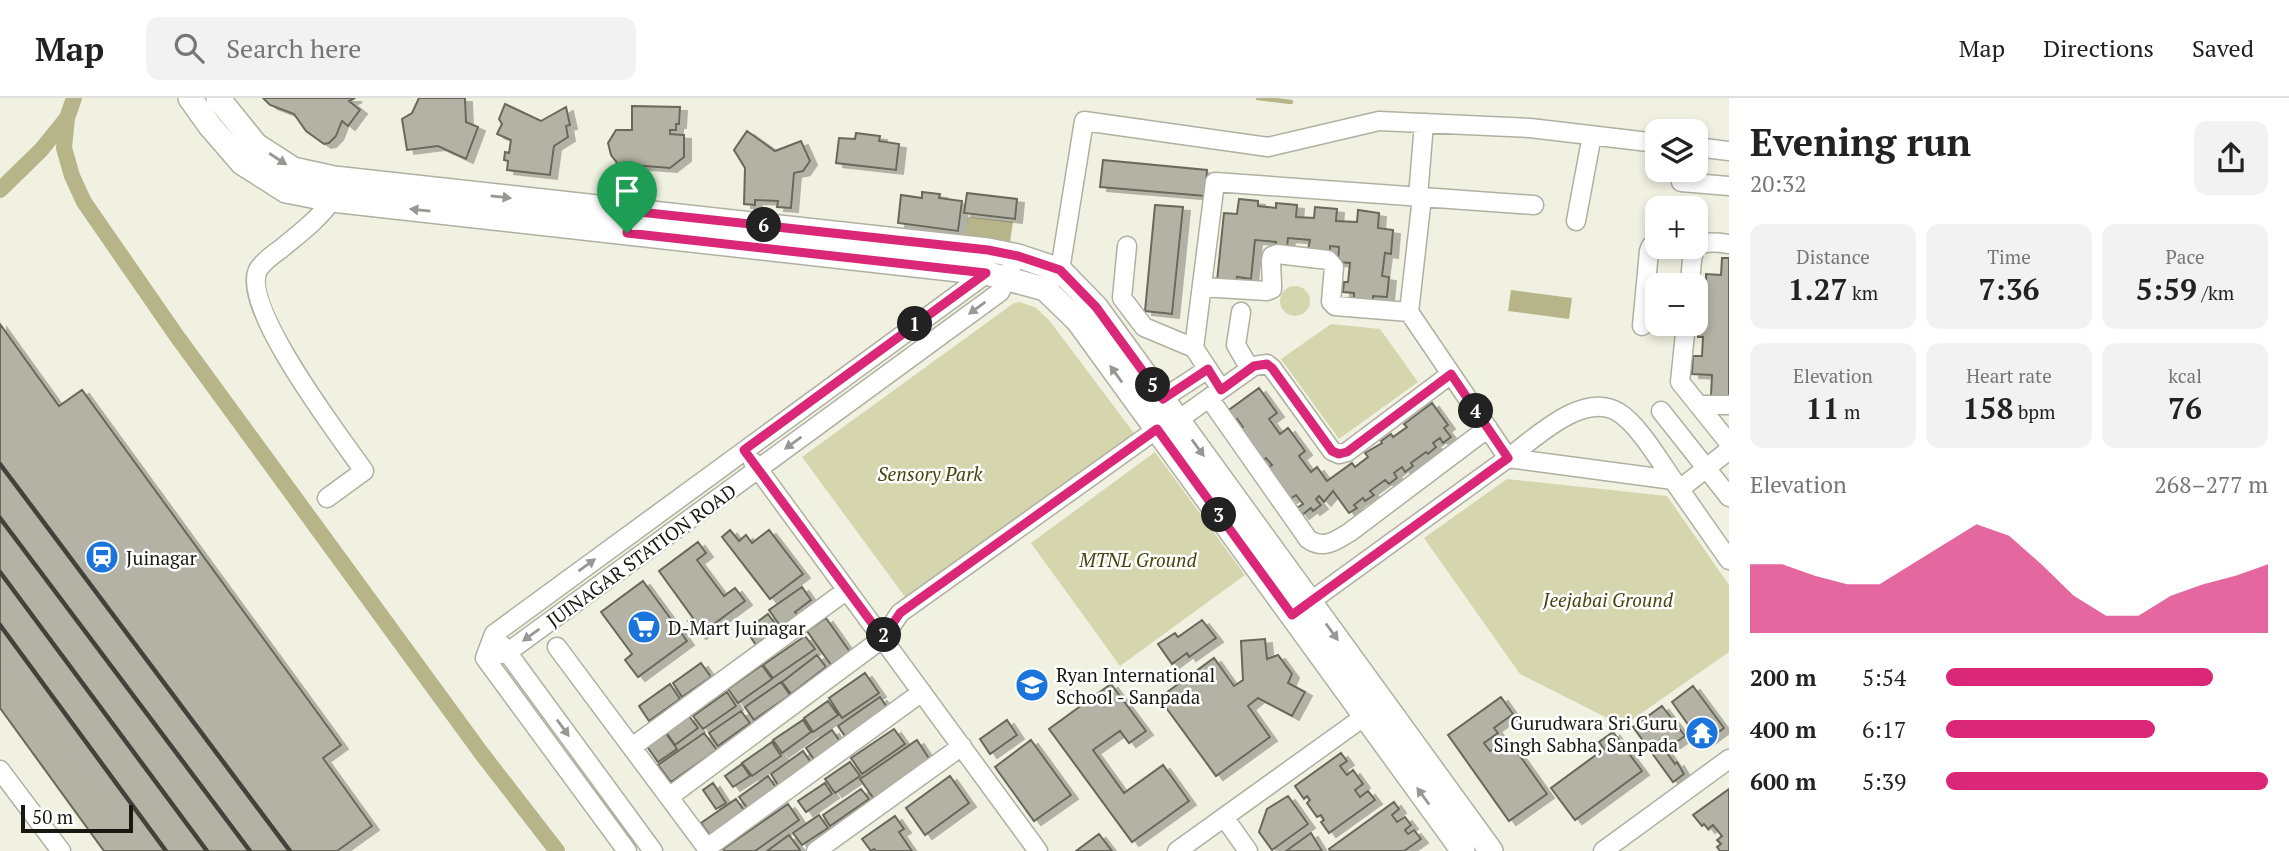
<!DOCTYPE html>
<meta charset="utf-8">
<style>
body{margin:0;font-family:"PT Serif",serif;background:#f2f2f2;color:#222;height:100vh;display:flex;flex-direction:column;font-size:26px;white-space:nowrap}
*{box-sizing:border-box;margin:0}
p{font-size:23px;color:#767676}
.icon{flex:none;width:38px;height:38px;fill:none;stroke:currentColor;stroke-width:2;stroke-linecap:round;stroke-linejoin:round}
.map{position:relative;flex:1;overflow:hidden}
.sheet{display:flex;flex-direction:column;background:#fff;width:560px}
.sheet>*{flex:none}
.buttons{position:absolute;left:1645px;top:21px;display:grid;gap:14px}
.buttons a{display:grid;place-items:center;width:63px;height:63px;border-radius:14px;background:#fff;box-shadow:0 4px 10px #0003;font-size:35px}
.scale{position:absolute;left:21px;bottom:18px;width:112px;box-sizing:border-box;padding-left:7px;border:4px solid #181813;border-top:0;font-size:19px;line-height:24px;white-space:nowrap;color:#181813;-webkit-text-stroke:5px #fff;paint-order:stroke}
.pin{position:absolute;display:grid;place-items:center;width:60px;height:60px;color:#fff;margin:-72px -30px;border-radius:50% 50% 50% 0;rotate:-45deg;box-shadow:0 0 7px #0007}
.pin .icon{rotate:45deg}
.km{position:absolute;width:35px;height:35px;margin:-18px;border-radius:50%;background:#222;color:#fff;font-size:19px;line-height:35px;text-align:center}
.round{display:grid;place-items:center;flex:none;width:74px;height:74px;border-radius:14px;background:#f2f2f2}
.head{display:flex;align-items:center;justify-content:space-between;height:119px;padding:0 21px}
h1{font-size:38px;font-weight:800;line-height:52px}
.stats{display:grid;grid-template-columns:repeat(3,1fr);gap:10px;height:119px;padding:7px 21px}
.stats div{display:grid;align-content:center;border-radius:14px;background:#f2f2f2;text-align:center}
.stats b{font-size:30px;font-weight:800}
.stats small{font-size:19px;font-weight:400}
.stats p{font-size:19px}
.chart{height:196px;padding:14px 21px}
.chart p{display:flex;justify-content:space-between}
.chart svg{width:100%;height:126px;margin-top:7px;fill:#db2777;opacity:.7}
ul{padding:0 21px;list-style:none;font-size:23px}
li{display:grid;grid-template-columns:112px 84px 1fr;align-items:center;height:52px}
li i{height:18px;border-radius:9px;background:#db2777}
header{display:flex;align-items:center;gap:42px;box-sizing:border-box;height:98px;padding:0 35px;background:#fff;border-bottom:2px solid #e0e0e0}
header strong{font-size:33px}
nav{display:flex;gap:38px;margin-inline-start:auto;font-size:24px}
.search{width:490px;height:63px;background:#f2f2f2;display:flex;align-items:center;gap:18px;box-sizing:border-box;padding:0 24px;border-radius:14px;color:#767676;font-size:26px}
main{display:flex;flex:1;min-height:0}
.map>svg:first-child{display:block}
.green{fill:#d5d5ae}
.water{fill:#b6b589}
.lines{fill:none;stroke-linecap:round;stroke-linejoin:round}
.stream{stroke:#b6b589;stroke-width:4.5}
.canal{stroke:#b6b589;stroke-width:16}
.building{fill:#b3b2a4;stroke:#68685b;stroke-width:2;filter:url(#shadow)}
.minor-casing{stroke:#b0b0a2;stroke-width:21}
.major-casing{stroke:#b0b0a2;stroke-width:26}
.minor{stroke:#fff;stroke-width:18}
.major{stroke:#fff;stroke-width:23}
.rail{stroke:#42423b;stroke-width:4.5}
.oneway{fill:#979795}
.route-casing{stroke:#fff;stroke-width:14}
.route{stroke:#db2777;stroke-width:9}
.labels{text-anchor:middle;dominant-baseline:central;stroke-width:5;stroke-linejoin:round;paint-order:stroke}
.park-label{font-size:19px;font-style:italic;fill:#47440d;stroke:#fff}
.street-label{font-size:19px;fill:#181813;stroke:#fff}
.poi-label{font-size:19px;fill:#181813;stroke:#fff;text-anchor:start}
</style>
<header>
<strong>Map</strong>
<div class="search"><svg class="icon" aria-label="search" viewBox="0 0 24 24"><circle cx="10" cy="10" r="6"/><path d="M15 15l6 6"/></svg>Search here</div>
<nav><a>Map</a><a>Directions</a><a>Saved</a></nav>
</header>
<main>
<div class="map">
<svg width="1729" height="753" viewBox="0 0 1729 753">
<defs>
<filter id="shadow"><feDropShadow dx="7" dy="4" stdDeviation="0" flood-color="#0004"/></filter>
</defs>
<rect width="100%" height="100%" fill="#f1f1e2"/>
<path class="green" d="M1280 203a15 15 0 1 1 30 0a15 15 0 1 1-30 0Z
M 1020,204 L 1036,210 L 1049,222 L 1134,335 L 908,503 L 802,359 L 1014,205 Z
M 1331,226 L 1380,231 L 1418,284 L 1339,341 L 1281,261 Z
M 1155,354 L 1245,477 L 1120,568 L 1031,445 Z
M 1507,381 L 1667,398 L 1729,487 L 1729,554 L 1623,628 L 1520,576 L 1424,440 Z"/>
<path class="water" d="M 968,119 L 1013,124 L 1010,144 L 966,139 Z
M 1511,192 L 1572,200 L 1569,221 L 1508,213 Z"/>
<g class="lines">
<path class="stream" d="M 1258,0 L 1291,4"/>
<path class="canal" d="M 74,0 L 67,20 L 64,50 L 72,78 L 84,104 L 176,237 L 482,656 L 557,753
M 0,92 L 41,52 L 67,20"/>
</g>
<path class="building" d="M 263,0 L 355,0 L 349,3 L 360,12 L 348,28 L 342,23 L 336,38 L 329,45 L 324,46 L 306,33 L 294,16 L 270,7 Z
M 419,0 L 465,0 L 466,24 L 478,29 L 466,61 L 438,48 L 407,52 L 402,21 L 412,15 Z
M 505,6 L 541,23 L 566,9 L 570,27 L 566,28 L 568,39 L 554,48 L 550,77 L 507,72 L 508,63 L 504,62 L 505,54 L 509,55 L 511,42 L 497,36 L 502,26 L 499,21 Z
M 632,8 L 680,9 L 679,26 L 676,26 L 676,32 L 670,32 L 670,36 L 684,37 L 684,59 L 670,70 L 618,66 L 611,57 L 608,45 L 616,32 L 632,32 Z
M 747,33 L 775,53 L 801,43 L 810,63 L 803,73 L 794,75 L 791,110 L 777,109 L 778,103 L 755,102 L 755,107 L 744,106 L 745,70 L 734,52 Z
M 856,35 L 880,38 L 879,43 L 899,46 L 896,72 L 836,65 L 839,40 L 855,41 Z
M 1103,62 L 1207,72 L 1205,98 L 1100,89 Z
M 922,94 L 940,96 L 939,100 L 962,103 L 958,133 L 898,125 L 901,97 L 922,100 Z
M 967,95 L 1017,101 L 1015,121 L 964,115 Z
M 1239,101 L 1258,103 L 1258,108 L 1276,110 L 1276,105 L 1297,107 L 1296,119 L 1314,120 L 1315,109 L 1337,111 L 1336,123 L 1357,124 L 1358,112 L 1379,115 L 1378,130 L 1393,132 L 1391,156 L 1385,155 L 1382,178 L 1389,179 L 1387,199 L 1373,198 L 1373,204 L 1354,202 L 1354,195 L 1343,194 L 1344,184 L 1348,184 L 1350,165 L 1338,164 L 1339,149 L 1330,148 L 1330,154 L 1308,152 L 1310,142 L 1288,140 L 1287,150 L 1276,150 L 1276,144 L 1255,142 L 1251,181 L 1237,179 L 1236,185 L 1217,183 L 1224,115 L 1237,116 Z
M 1155,107 L 1183,109 L 1172,216 L 1145,213 Z
M 1722,160 L 1729,160 L 1729,299 L 1711,298 L 1712,277 L 1692,276 L 1693,258 L 1702,258 L 1703,239 L 1698,239 L 1699,228 L 1695,228 L 1696,209 L 1704,210 L 1705,195 L 1697,194 L 1698,181 L 1706,181 L 1706,176 L 1721,177 Z
M 0,226 L 59,308 L 82,292 L 341,647 L 323,660 L 372,728 L 337,753 L 104,753 L 0,610 Z
M 1259,290 L 1277,315 L 1269,321 L 1280,336 L 1288,330 L 1305,353 L 1299,358 L 1311,374 L 1317,369 L 1327,383 L 1352,365 L 1355,369 L 1368,359 L 1365,355 L 1382,345 L 1381,343 L 1391,336 L 1393,339 L 1407,329 L 1404,326 L 1432,305 L 1448,327 L 1444,330 L 1451,339 L 1443,345 L 1440,340 L 1433,345 L 1436,349 L 1428,356 L 1426,354 L 1411,365 L 1413,368 L 1405,374 L 1402,369 L 1394,375 L 1397,380 L 1389,386 L 1385,382 L 1370,393 L 1374,397 L 1365,403 L 1363,400 L 1354,407 L 1357,410 L 1349,415 L 1333,393 L 1324,404 L 1319,398 L 1316,401 L 1321,407 L 1313,413 L 1311,410 L 1302,417 L 1297,410 L 1303,406 L 1296,397 L 1290,401 L 1267,370 L 1272,367 L 1266,360 L 1262,363 L 1239,332 L 1243,329 L 1237,321 L 1233,324 L 1226,314 Z
M 730,432 L 739,443 L 746,437 L 752,445 L 769,432 L 803,476 L 770,501 L 722,439 Z
M 698,444 L 706,455 L 697,462 L 724,498 L 735,490 L 745,503 L 699,537 L 688,523 L 693,520 L 659,473 Z
M 643,483 L 687,543 L 638,579 L 625,562 L 632,556 L 601,514 Z
M 802,489 L 811,502 L 795,514 L 798,517 L 781,529 L 769,512 Z
M 768,516 L 779,531 L 756,547 L 746,532 Z
M 826,520 L 850,554 L 831,567 L 807,533 Z
M 1202,522 L 1216,540 L 1189,559 L 1187,555 L 1172,566 L 1158,546 L 1175,535 L 1178,539 Z
M 805,538 L 815,551 L 773,580 L 763,567 Z
M 1265,541 L 1267,561 L 1278,557 L 1292,576 L 1288,585 L 1305,594 L 1292,618 L 1258,600 L 1248,608 L 1270,639 L 1216,678 L 1159,600 L 1214,560 L 1234,588 L 1243,582 L 1241,543 Z
M 817,557 L 826,569 L 791,596 L 782,584 Z
M 701,565 L 711,579 L 682,599 L 673,585 Z
M 762,567 L 772,581 L 738,605 L 728,591 Z
M 865,575 L 879,595 L 842,620 L 829,600 Z
M 781,584 L 790,597 L 754,622 L 745,609 Z
M 670,586 L 680,601 L 649,623 L 639,608 Z
M 1111,586 L 1146,633 L 1129,645 L 1120,633 L 1093,652 L 1124,695 L 1163,667 L 1189,703 L 1132,744 L 1049,631 Z
M 1693,588 L 1724,630 L 1702,646 L 1672,604 Z
M 727,594 L 736,608 L 703,631 L 693,618 Z
M 880,599 L 891,615 L 849,644 L 838,628 Z
M 1501,599 L 1513,616 L 1494,630 L 1498,635 L 1484,645 L 1490,653 L 1508,641 L 1547,696 L 1509,723 L 1448,637 Z
M 828,603 L 838,617 L 813,634 L 804,620 Z
M 1662,608 L 1685,638 L 1665,652 L 1675,666 L 1677,664 L 1684,676 L 1673,684 L 1633,629 Z
M 741,613 L 750,625 L 718,648 L 709,635 Z
M 689,618 L 698,630 L 675,647 L 666,634 Z
M 803,622 L 811,634 L 782,655 L 773,642 Z
M 1007,622 L 1017,637 L 990,656 L 980,641 Z
M 894,631 L 905,646 L 862,676 L 851,660 Z
M 832,632 L 842,646 L 816,664 L 806,650 Z
M 665,634 L 677,651 L 658,664 L 646,647 Z
M 1613,634 L 1642,673 L 1575,722 L 1551,690 L 1604,651 L 1599,644 Z
M 704,635 L 717,652 L 671,684 L 658,667 Z
M 917,642 L 930,662 L 874,701 L 860,681 Z
M 1031,642 L 1071,697 L 1034,723 L 995,669 Z
M 772,644 L 781,658 L 752,678 L 742,665 Z
M 803,653 L 813,667 L 780,690 L 771,676 Z
M 1341,655 L 1347,663 L 1340,668 L 1347,677 L 1353,672 L 1363,686 L 1355,692 L 1360,699 L 1368,693 L 1375,702 L 1329,735 L 1321,724 L 1324,722 L 1321,717 L 1317,719 L 1307,705 L 1310,702 L 1307,698 L 1304,701 L 1295,688 Z
M 850,664 L 860,678 L 835,695 L 825,681 Z
M 742,666 L 750,678 L 733,689 L 725,678 Z
M 768,678 L 777,691 L 748,711 L 739,699 Z
M 950,678 L 969,705 L 925,737 L 906,710 Z
M 713,685 L 726,705 L 716,711 L 703,692 Z
M 825,685 L 832,696 L 806,714 L 798,703 Z
M 861,691 L 869,701 L 830,728 L 823,717 Z
M 1729,691 L 1729,753 L 1720,753 L 1717,749 L 1721,746 L 1717,742 L 1722,738 L 1713,727 L 1708,731 L 1704,726 L 1702,728 L 1693,717 Z
M 1288,698 L 1308,726 L 1272,752 L 1259,734 L 1267,711 Z
M 736,701 L 746,715 L 711,739 L 701,725 Z
M 1394,704 L 1399,711 L 1392,717 L 1397,724 L 1405,719 L 1411,727 L 1405,732 L 1408,736 L 1414,732 L 1421,741 L 1404,753 L 1330,753 L 1329,751 Z
M 788,706 L 799,722 L 755,753 L 724,753 L 723,751 Z
M 819,717 L 828,730 L 802,747 L 793,735 Z
M 895,718 L 904,731 L 899,734 L 912,753 L 876,753 L 874,751 L 871,753 L 862,741 Z
M 1311,735 L 1322,753 L 1286,753 Z
M 1099,736 L 1112,753 L 1076,753 Z
M 789,737 L 800,752 L 798,753 L 767,753 Z"/>
<g class="lines">
<defs>
<path id="minor" d="M 1696,49 L 1729,53
M 1681,84 L 1729,88
M 1418,99 L 1424,25
M 1422,99 L 1534,107
M 1576,123 L 1592,37
M 1127,148 L 1122,200 L 1144,229 L 1194,250
M 1054,180 L 1060,172 L 1084,23 L 1268,49 L 1379,23 L 1530,30 L 1657,45
M 1690,187 C 1693,153 1688,140 1729,146
M 1202,189 L 1267,193 L 1272,191 L 1272,187 L 1271,163 L 1272,158 L 1277,156 L 1328,162 L 1334,169 L 1331,204 L 1335,208 L 1409,214
M 1241,214 L 1236,247 L 1250,271
M 1686,226 L 1680,284 L 1729,345
M 1642,228 L 1649,153 L 1651,148 L 1657,142
M 1221,291 L 1194,250 L 1215,84 L 1422,99 L 1409,214 L 1508,360 C 1535,340 1583,293 1618,314 C 1638,326 1659,362 1673,382
M 1209,300 L 1308,441 C 1323,452 1336,443 1350,434 L 1488,330
M 1162,301 L 1208,271
M 1699,307 L 1729,307
M 1661,313 L 1729,399
M 1178,322 L 1254,268 L 1267,266 L 1272,270 L 1332,353 L 1339,356 L 1347,354 L 1451,276
M 753,364 L 1038,753
M 1680,391 L 1729,352
M 327,400 L 364,373 C 341,340 240,209 258,172 C 263,163 274,156 282,150 C 300,135 319,121 332,102
M 1300,511 L 1508,360 L 1673,382 L 1729,462
M 502,547 L 653,753
M 557,549 L 709,753
M 485,560 L 508,554 L 1000,194 L 1011,171
M 485,560 L 494,536 L 990,173
M 485,560 L 627,753
M 632,649 L 847,492
M 0,672 L 61,753
M 669,699 L 883,540 L 900,515 L 1157,331
M 1224,719 L 1248,753
M 707,750 L 922,594
M 816,753 L 962,648
M 1177,753 L 1365,618
M 1603,753 L 1729,661"/>
<path id="major" d="M 190,0 L 210,28 L 242,65 L 286,93 L 332,102 L 986,175 L 1045,191 L 1078,223 L 1463,753
M 218,0 L 256,47 L 293,71 L 334,80 L 988,152 L 1018,158 L 1060,172 L 1096,209 L 1491,753"/>
</defs>
<use href="#minor" class="minor-casing"/>
<use href="#major" class="major-casing"/>
<use href="#minor" class="minor"/>
<use href="#major" class="major"/>
<path class="rail" d="M 0,366 L 290,753
M 0,420 L 250,753
M 0,474 L 207,753
M 0,527 L 166,753"/>
</g>
<defs><path id="oneway-solid" d="M-6-.8H1V-3.2L6.5 0L1 3.2V.8H-6Z" transform="scale(1.75)"/></defs>
<g class="oneway">
<use href="#oneway-solid" transform="translate(278 61) rotate(33)"/>
<use href="#oneway-solid" transform="translate(501 99) rotate(6)"/>
<use href="#oneway-solid" transform="translate(420 112) rotate(-174)"/>
<use href="#oneway-solid" transform="translate(977 210) rotate(144)"/>
<use href="#oneway-solid" transform="translate(1116 276) rotate(-126)"/>
<use href="#oneway-solid" transform="translate(793 345) rotate(144)"/>
<use href="#oneway-solid" transform="translate(1198 350) rotate(54)"/>
<use href="#oneway-solid" transform="translate(587 467) rotate(-36)"/>
<use href="#oneway-solid" transform="translate(1332 534) rotate(54)"/>
<use href="#oneway-solid" transform="translate(531 537) rotate(144)"/>
<use href="#oneway-solid" transform="translate(563 630) rotate(54)"/>
<use href="#oneway-solid" transform="translate(1423 698) rotate(-126)"/>
</g>
<g class="lines">
<defs>
<path id="route" d="M 630,113 L 988,152 L 1018,158 L 1060,172 L 1096,209 L 1163,301 L 1208,271 L 1221,292 L 1254,268 L 1267,266 L 1272,270 L 1332,353 L 1339,356 L 1347,354 L 1451,276 L 1508,360 L 1292,517 L 1157,331 L 900,515 L 883,540 L 744,352 L 986,175 L 627,135 Z"/>
</defs>
<use href="#route" class="route-casing"/>
<use href="#route" class="route"/>
</g>
<defs>
<symbol id="station-disc" viewBox="-11 -11 22 22"><circle r="9.5" fill="#1b73dc" stroke="#fff"/><path d="M-3-6H3Q5-6 5-4V2Q5 4 3 4L4.5 6H3L1.5 4h-3L-3 6H-4.5L-3 4Q-5 4-5 2V-4Q-5-6-3-6ZM-3.5-4v3h7v-3ZM-3.5 1v1.5H-2V1ZM2 1v1.5H3.5V1Z" fill="#fff"/></symbol>
<symbol id="supermarket-disc" viewBox="-11 -11 22 22"><circle r="9.5" fill="#1b73dc" stroke="#fff"/><path d="M-6-5.5h2.5l.6 2H6L4.5 2H-2.5L-4.4-4H-6ZM-1.5 3.2a1.3 1.3 0 1 0 .1 0ZM3 3.2a1.3 1.3 0 1 0 .1 0Z" fill="#fff"/></symbol>
<symbol id="school-disc" viewBox="-11 -11 22 22"><circle r="9.5" fill="#1b73dc" stroke="#fff"/><path d="M0-5L7-2L0 1L-7-2ZM-4 1L0 2.5L4 1V4Q0 6-4 4Z" fill="#fff"/></symbol>
<symbol id="temple-disc" viewBox="-11 -11 22 22"><circle r="9.5" fill="#1b73dc" stroke="#fff"/><path d="M0-6L5-2H3V0L6.5 2.5H4V6H1.5V3h-3V6H-4V2.5H-6.5L-3 0V-2H-5Z" fill="#fff"/></symbol>
</defs>
<g fill-rule="evenodd">
<use href="#station-disc" x="83" y="440" width="38" height="38"/>
<use href="#supermarket-disc" x="625" y="510" width="38" height="38"/>
<use href="#school-disc" x="1013" y="568" width="38" height="38"/>
<use href="#temple-disc" x="1683" y="616" width="38" height="38"/>
</g>
<g class="labels">
<g class="park-label">
<text x="930" y="375">Sensory Park</text>
<text x="1138" y="461">MTNL Ground</text>
<text x="1608" y="501">Jeejabai Ground</text>
</g>
<g class="street-label">
<text transform="translate(641 457) rotate(-36)">JUINAGAR STATION ROAD</text>
</g>
<g class="poi-label">
<text x="126" y="459">Juinagar</text>
<text x="668" y="529">D-Mart Juinagar</text>
<text x="1056" y="576">Ryan International<tspan x="1056" dy="22">School - Sanpada</tspan></text>
<text x="1678" y="624" text-anchor="end">Gurudwara Sri Guru<tspan x="1678" dy="22">Singh Sabha, Sanpada</tspan></text>
</g>
</g>
</svg>
<div class="buttons">
<a><svg class="icon" aria-label="layers" viewBox="0 0 24 24"><path d="M12 4l9 5-9 5-9-5zM3 14l9 5 9-5"/></svg></a>
<a>+</a>
<a>−</a>
</div>
<div class="scale">50 m</div>
<div class="pin" style="left:627px;top:135px;background:#1e9e55"><svg class="icon" aria-label="arrive" viewBox="0 0 24 24"><path d="M6 21V4h12l-3 4 3 4H6"/></svg></div>
<b class="km" style="left:915px;top:226px">1</b>
<b class="km" style="left:884px;top:537px">2</b>
<b class="km" style="left:1219px;top:417px">3</b>
<b class="km" style="left:1476px;top:313px">4</b>
<b class="km" style="left:1153px;top:287px">5</b>
<b class="km" style="left:764px;top:127px">6</b>
</div>
<section class="sheet">
<div class="head"><div><h1>Evening run</h1><p>20:32</p></div><a class="round"><svg class="icon" aria-label="share" viewBox="0 0 24 24"><path d="M12 15V3M7 8l5-5 5 5M5 13v7h14v-7"/></svg></a></div>
<div class="stats">
<div><p>Distance</p><b>1.27<small> km</small></b></div>
<div><p>Time</p><b>7:36</b></div>
<div><p>Pace</p><b>5:59<small> /km</small></b></div>
</div>
<div class="stats">
<div><p>Elevation</p><b>11<small> m</small></b></div>
<div><p>Heart rate</p><b>158<small> bpm</small></b></div>
<div><p>kcal</p><b>76</b></div>
</div>
<div class="chart"><p><span>Elevation</span>268–277 m</p>
<svg viewBox="0 0 160 44" preserveAspectRatio="none"><path d="M0 44V20L10 20L20 24L30 27L40 27L50 20L60 13L70 6L80 10L90 20L100 31L110 38L120 38L130 31L140 27L150 24L160 20V44z"/></svg>
</div>
<ul>
<li><b>200 m</b>5:54<i style="width:83%"></i></li>
<li><b>400 m</b>6:17<i style="width:65%"></i></li>
<li><b>600 m</b>5:39<i style="width:100%"></i></li>
</ul>
</section>
</main>
